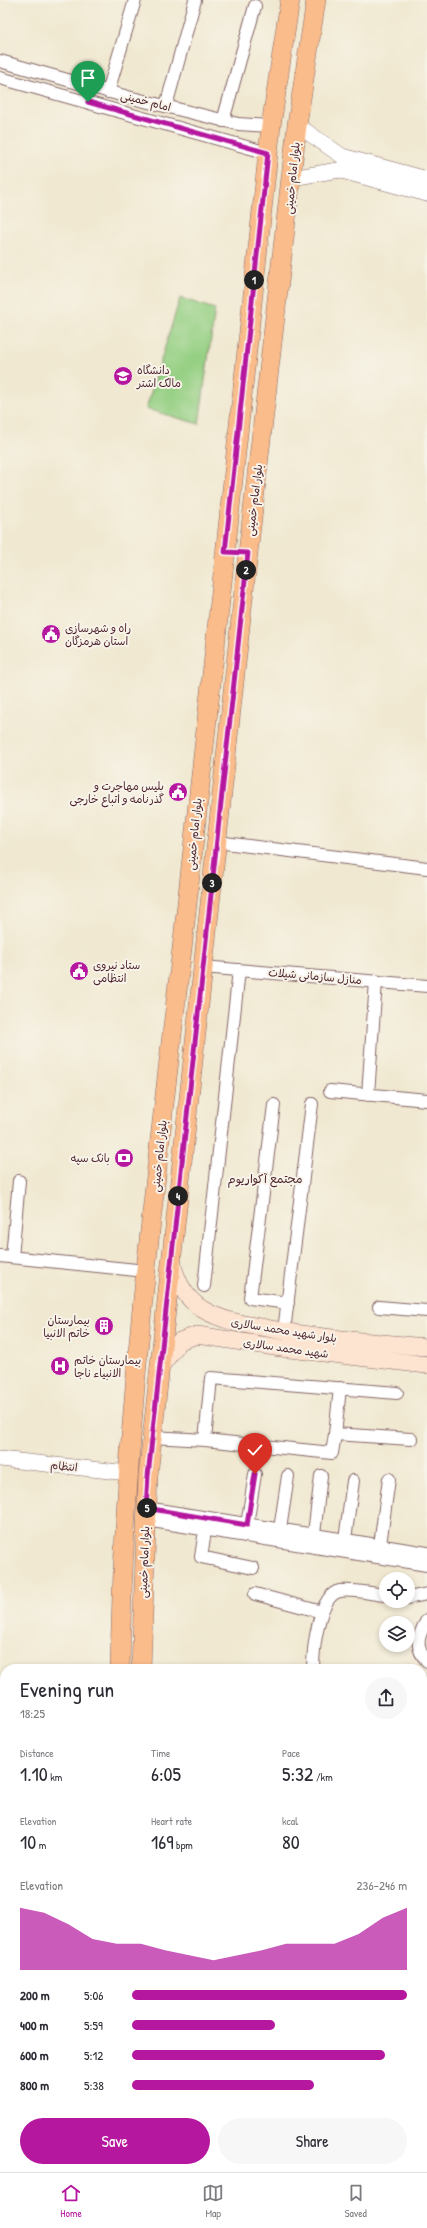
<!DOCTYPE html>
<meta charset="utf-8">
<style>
body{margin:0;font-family:"Patrick Hand","Playpen Sans Arabic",sans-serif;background:#f7f7f7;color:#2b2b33;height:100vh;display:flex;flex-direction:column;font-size:15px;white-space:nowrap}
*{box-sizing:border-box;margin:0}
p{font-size:13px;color:#7c7c81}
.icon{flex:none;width:22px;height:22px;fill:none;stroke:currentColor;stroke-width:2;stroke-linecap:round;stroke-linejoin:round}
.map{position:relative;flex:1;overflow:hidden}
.details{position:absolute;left:0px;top:1664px;width:427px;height:508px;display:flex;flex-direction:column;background:#fff;border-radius:16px 16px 0 0;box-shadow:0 2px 6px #0003}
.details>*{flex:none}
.tools{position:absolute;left:379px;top:1572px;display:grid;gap:8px}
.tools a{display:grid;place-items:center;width:36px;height:36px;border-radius:50%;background:#fff;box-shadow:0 2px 6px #0003;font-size:20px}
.pin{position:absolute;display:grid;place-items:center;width:34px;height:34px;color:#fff;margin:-41px -17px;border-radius:50% 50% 50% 0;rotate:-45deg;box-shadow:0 0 4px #0007}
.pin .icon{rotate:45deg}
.km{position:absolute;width:20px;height:20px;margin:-10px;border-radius:50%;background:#222;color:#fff;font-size:11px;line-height:20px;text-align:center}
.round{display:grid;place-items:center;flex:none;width:42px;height:42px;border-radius:21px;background:#f7f7f7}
.headline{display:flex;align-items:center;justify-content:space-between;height:68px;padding:0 20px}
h1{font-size:22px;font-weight:600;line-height:30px}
.stats{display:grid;grid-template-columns:repeat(3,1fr);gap:6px;height:68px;padding:4px 20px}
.stats div{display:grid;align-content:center}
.stats b{font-size:20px;font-weight:600}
.stats small{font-size:11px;font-weight:400}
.stats p{font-size:11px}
.chart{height:112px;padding:8px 20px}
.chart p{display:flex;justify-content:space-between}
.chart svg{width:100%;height:72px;margin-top:4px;fill:#b5179e;opacity:.7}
.button{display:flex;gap:8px;margin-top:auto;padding:8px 20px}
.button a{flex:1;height:46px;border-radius:24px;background:#b5179e;color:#fff;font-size:16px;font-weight:600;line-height:46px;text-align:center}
.button a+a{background:#f7f7f7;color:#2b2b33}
ul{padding:0 20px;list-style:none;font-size:13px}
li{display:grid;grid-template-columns:64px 48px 1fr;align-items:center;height:30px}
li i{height:10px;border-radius:5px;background:#b5179e}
.tabs{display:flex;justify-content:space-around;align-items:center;height:56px;border-top:1px solid #e1e1e2;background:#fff;font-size:11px;color:#7c7c81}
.tabs a{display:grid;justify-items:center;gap:2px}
.tabs .on{color:#b5179e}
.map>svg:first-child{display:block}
.green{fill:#96d084;stroke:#707858}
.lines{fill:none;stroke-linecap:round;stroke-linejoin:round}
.minor-casing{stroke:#846565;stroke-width:14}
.tertiary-casing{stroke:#846565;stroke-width:16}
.secondary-casing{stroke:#846565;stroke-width:18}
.primary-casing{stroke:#846565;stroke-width:20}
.minor{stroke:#fff;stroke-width:12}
.tertiary{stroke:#fff;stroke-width:15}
.secondary{stroke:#fde4d1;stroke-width:17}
.primary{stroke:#fabc8b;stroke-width:19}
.route-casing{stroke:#fff;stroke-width:8}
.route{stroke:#b5179e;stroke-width:5}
.labels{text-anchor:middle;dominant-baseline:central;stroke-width:4;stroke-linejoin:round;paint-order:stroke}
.street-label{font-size:11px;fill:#4a1f2b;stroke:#f7f3e8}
.poi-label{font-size:11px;fill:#4a1f2b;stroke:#f7f3e8;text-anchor:start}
.neighbourhood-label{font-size:12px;fill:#4a1f2b;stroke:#f7f3e8}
</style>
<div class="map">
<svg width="427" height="2172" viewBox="0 0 427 2172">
<rect width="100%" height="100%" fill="#f7f3e8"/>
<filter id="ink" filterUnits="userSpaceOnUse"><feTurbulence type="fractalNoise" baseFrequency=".025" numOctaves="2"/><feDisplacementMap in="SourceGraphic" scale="8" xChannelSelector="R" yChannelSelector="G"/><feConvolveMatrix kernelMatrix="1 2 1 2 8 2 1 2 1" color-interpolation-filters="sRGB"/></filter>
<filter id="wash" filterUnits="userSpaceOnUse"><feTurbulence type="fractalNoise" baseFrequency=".012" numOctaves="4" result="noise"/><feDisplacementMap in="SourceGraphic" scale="16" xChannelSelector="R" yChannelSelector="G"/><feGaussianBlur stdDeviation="0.9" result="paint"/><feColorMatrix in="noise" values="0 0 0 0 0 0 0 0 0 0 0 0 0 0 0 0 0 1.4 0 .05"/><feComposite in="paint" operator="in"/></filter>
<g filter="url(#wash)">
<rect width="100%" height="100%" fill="#f0e8d0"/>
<path class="green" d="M 180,298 L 215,309 L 199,424 L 146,409 Z"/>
</g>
<g filter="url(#ink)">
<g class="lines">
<defs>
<path id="minor" d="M 0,61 L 128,97 L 238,124 L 271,126
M 0,78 L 268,153
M 108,92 L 135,0
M 166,106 L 195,0
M 223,121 L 255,6
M 217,842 L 427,868
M 203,967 L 427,986
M 330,1091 L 427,1100
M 368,1095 L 376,981
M 274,1105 L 250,1298 L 288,1303
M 0,1256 L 146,1271
M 12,1257 L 19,1181
M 204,1286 L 239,970
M 379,1307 L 427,1311
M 284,1331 L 312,1104
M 335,1434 L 340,1388
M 152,1437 L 205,1440 L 332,1453 L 335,1434 L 411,1439
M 205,1440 L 211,1378 L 397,1393
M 146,1508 L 427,1553
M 146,1520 L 427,1565
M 206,1524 L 201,1557 L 253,1568
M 247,1525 L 255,1474
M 279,1536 L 288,1476
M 313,1542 L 321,1476
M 344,1547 L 353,1481
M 379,1552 L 389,1479
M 255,1594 L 322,1612
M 408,1598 L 427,1594
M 427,1620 C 418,1636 414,1647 427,1661
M 313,1669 C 313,1651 318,1595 340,1591 C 354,1589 372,1594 386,1595
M 422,1951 L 427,1948
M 422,2016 L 427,2015"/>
<path id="tertiary" d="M 297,125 L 342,156 L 427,179
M 292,178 L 338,170 L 427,194
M 0,1459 L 128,1473"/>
<path id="secondary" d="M 172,1261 C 176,1280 185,1298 202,1309 C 222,1321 243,1324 266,1328 C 319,1338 373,1342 427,1347
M 159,1368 L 180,1341 L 197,1335 L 281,1348 L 427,1365"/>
<path id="primary" d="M 120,1669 C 124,1425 155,1182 183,940 C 213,669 242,397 271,126 L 290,0
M 141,1669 L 148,1476 L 248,553 L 297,125 L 316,0
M 146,2167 L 146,2172
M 166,2167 L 166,2172"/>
</defs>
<use href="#minor" class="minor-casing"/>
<use href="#tertiary" class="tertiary-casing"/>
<use href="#secondary" class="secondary-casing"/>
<use href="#primary" class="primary-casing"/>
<use href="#minor" class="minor"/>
<use href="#tertiary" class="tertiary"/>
<use href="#secondary" class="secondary"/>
<use href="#primary" class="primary"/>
</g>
</g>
<g class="lines" filter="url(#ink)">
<defs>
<path id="route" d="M 88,102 L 268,153 L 225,552 L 248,553 L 148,1476 L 146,1508 L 247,1525 L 255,1474"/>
</defs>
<use href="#route" class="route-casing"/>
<use href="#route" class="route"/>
</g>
<defs>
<symbol id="university-disc" viewBox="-11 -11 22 22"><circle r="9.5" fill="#b5179e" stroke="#f7f3e8"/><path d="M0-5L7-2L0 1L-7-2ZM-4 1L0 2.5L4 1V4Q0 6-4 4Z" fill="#fff"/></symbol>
<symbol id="civic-disc" viewBox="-11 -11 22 22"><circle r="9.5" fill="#b5179e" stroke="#f7f3e8"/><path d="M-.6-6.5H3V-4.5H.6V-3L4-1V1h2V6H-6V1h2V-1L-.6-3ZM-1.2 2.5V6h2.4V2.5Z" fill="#fff"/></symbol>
<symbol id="bank-disc" viewBox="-11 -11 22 22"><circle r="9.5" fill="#b5179e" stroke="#f7f3e8"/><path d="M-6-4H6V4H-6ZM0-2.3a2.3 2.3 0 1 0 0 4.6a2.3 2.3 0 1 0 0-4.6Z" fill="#fff"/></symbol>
<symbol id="building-disc" viewBox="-11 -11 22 22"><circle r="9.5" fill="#b5179e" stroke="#f7f3e8"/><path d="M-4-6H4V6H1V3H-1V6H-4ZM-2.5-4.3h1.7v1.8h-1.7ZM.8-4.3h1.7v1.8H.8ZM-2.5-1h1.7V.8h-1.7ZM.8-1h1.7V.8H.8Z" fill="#fff"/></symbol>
<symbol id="hospital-disc" viewBox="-11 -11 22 22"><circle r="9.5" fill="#b5179e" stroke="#f7f3e8"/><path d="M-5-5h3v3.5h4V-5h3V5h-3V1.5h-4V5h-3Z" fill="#fff"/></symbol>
</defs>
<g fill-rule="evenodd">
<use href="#university-disc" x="112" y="365" width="22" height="22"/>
<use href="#civic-disc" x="40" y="623" width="22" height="22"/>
<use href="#civic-disc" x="167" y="781" width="22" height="22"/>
<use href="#civic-disc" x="68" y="960" width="22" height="22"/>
<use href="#bank-disc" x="113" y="1147" width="22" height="22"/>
<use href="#building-disc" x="93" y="1315" width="22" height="22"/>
<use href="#hospital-disc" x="49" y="1355" width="22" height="22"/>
</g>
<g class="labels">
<g class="street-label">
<text transform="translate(146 101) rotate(14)">امام خمینی</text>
<text transform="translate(292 178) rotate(-84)">بلوار امام خمینی</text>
<text transform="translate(254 500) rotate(-83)">بلوار امام خمینی</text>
<text transform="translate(194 834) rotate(-84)">بلوار امام خمینی</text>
<text transform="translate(315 976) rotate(5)">منازل سازمانی شیلات</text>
<text transform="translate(159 1156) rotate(-84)">بلوار امام خمینی</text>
<text transform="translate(284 1330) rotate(9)">بلوار شهید محمد سالاری</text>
<text transform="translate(286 1348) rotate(8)">شهید محمد سالاری</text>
<text transform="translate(64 1466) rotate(6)">انتظام</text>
<text transform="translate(144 1562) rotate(-88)">بلوار امام خمینی</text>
</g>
<g class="poi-label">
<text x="137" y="370">دانشگاه<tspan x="137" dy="13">مالک اشتر</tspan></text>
<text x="65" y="628">راه و شهرسازی<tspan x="65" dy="13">استان هرمزگان</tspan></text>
<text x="164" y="786" text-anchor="end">پلیس مهاجرت و<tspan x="164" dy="13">گذرنامه و اتباع خارجى</tspan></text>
<text x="93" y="965">ستاد نیروی<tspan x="93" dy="13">انتظامی</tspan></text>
<text x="110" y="1158" text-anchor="end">بانک سپه</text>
<text x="90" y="1320" text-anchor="end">بیمارستان<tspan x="90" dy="13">خاتم الانبیا</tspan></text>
<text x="74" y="1360">بیمارستان خاتم<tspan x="74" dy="13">الانبیاء ناجا</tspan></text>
</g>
<g class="neighbourhood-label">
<text x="265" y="1178">مجتمع آکواریوم</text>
</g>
</g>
</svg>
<div class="tools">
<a><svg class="icon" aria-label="locate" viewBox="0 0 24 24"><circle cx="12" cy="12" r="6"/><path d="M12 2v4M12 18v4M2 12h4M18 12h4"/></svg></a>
<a><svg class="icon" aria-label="layers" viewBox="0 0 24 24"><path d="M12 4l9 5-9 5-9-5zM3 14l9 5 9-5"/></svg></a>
</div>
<div class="pin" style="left:88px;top:102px;background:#1e9e55"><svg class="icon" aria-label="arrive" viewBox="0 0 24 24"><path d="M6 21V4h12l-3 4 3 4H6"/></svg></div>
<div class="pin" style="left:255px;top:1474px;background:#d93025"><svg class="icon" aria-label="check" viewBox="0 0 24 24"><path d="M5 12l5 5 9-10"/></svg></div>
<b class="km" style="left:254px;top:280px">1</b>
<b class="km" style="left:246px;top:570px">2</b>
<b class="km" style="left:212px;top:883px">3</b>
<b class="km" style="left:178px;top:1196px">4</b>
<b class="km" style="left:147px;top:1508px">5</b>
<section class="details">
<div class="headline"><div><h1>Evening run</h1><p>18:25</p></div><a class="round"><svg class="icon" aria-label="share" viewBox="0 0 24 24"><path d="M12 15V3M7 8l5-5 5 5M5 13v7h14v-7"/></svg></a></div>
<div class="stats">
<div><p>Distance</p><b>1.10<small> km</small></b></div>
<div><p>Time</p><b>6:05</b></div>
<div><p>Pace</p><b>5:32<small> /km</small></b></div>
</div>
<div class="stats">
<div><p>Elevation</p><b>10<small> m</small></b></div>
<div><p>Heart rate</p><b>169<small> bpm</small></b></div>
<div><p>kcal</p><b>80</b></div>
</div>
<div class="chart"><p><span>Elevation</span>236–246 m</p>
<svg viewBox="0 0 160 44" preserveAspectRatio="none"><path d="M0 44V6L10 9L20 16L30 25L40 28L50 28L60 32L70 35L80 38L90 35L100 32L110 28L120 28L130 28L140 22L150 12L160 6V44z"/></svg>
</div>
<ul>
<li><b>200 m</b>5:06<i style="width:100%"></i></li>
<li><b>400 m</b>5:59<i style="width:52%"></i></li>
<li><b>600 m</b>5:12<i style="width:92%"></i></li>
<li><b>800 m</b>5:38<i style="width:66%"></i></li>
</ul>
<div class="button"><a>Save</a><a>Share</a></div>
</section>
</div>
<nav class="tabs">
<a class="on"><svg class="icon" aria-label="home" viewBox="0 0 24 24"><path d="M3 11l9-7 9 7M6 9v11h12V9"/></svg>Home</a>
<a><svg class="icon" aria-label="map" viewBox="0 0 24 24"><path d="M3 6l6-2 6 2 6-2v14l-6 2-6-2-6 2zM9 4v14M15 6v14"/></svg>Map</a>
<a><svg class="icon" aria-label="saved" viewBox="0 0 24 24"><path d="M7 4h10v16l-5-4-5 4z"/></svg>Saved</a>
</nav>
